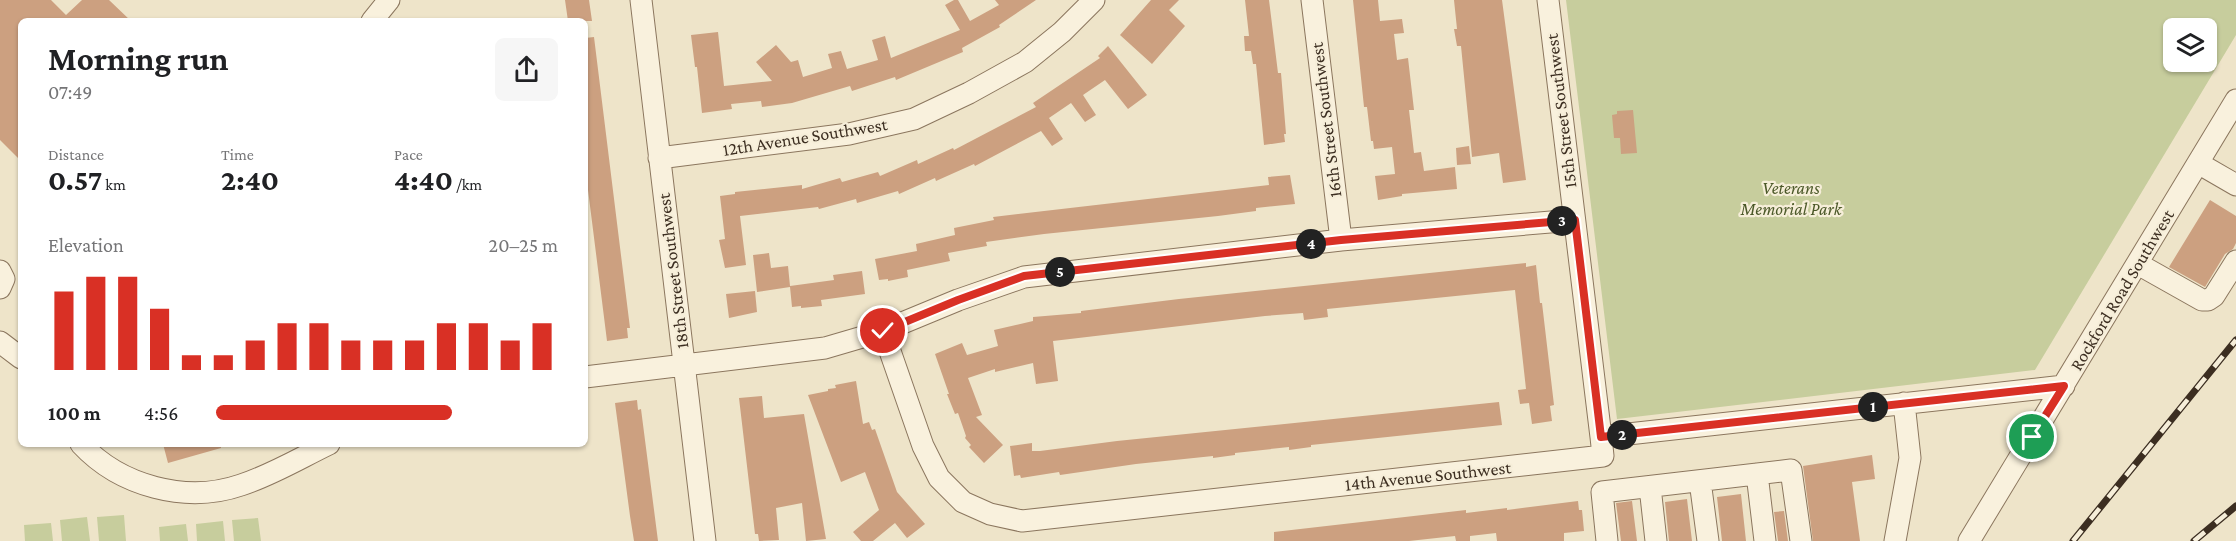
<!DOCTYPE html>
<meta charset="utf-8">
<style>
body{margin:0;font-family:"Crimson Pro",serif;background:#f6f6f6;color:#202124;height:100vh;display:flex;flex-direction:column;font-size:22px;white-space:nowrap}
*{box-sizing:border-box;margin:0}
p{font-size:20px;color:#757577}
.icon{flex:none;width:33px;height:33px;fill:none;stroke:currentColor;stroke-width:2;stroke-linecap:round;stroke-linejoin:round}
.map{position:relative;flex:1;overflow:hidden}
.details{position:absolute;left:18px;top:18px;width:570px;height:429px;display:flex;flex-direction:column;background:#fff;border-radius:9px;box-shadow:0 2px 4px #0004}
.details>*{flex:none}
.controls{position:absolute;left:2163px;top:18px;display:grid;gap:12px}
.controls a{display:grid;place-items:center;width:54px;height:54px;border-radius:9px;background:#fff;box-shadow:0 2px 4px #0004;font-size:30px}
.pin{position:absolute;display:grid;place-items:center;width:51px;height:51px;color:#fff;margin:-26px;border:3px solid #fff;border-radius:50%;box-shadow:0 2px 6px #0007}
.km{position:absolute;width:30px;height:30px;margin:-15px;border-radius:50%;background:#222;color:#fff;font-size:16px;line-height:30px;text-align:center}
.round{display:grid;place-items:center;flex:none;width:63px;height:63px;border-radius:9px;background:#f6f6f6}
.summary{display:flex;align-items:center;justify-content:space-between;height:102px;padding:0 30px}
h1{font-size:33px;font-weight:700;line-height:45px}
.stats{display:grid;grid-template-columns:repeat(3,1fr);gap:9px;height:102px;padding:6px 30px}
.stats div{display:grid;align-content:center}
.stats b{font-size:30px;font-weight:700}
.stats small{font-size:16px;font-weight:400}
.stats p{font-size:16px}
.chart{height:168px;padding:12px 30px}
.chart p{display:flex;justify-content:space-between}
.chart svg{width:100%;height:108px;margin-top:6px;stroke:#d93025;stroke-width:6}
ul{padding:0 30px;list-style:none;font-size:20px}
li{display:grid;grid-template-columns:96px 72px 1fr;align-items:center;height:45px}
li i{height:15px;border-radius:8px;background:#d93025}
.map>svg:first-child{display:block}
.park{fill:#c7cd9d;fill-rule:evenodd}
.building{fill:#cca080}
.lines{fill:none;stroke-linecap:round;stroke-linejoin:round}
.minor-casing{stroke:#8b765e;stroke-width:23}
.minor{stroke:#f9f1dd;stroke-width:21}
.rail-casing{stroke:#3c2e21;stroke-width:7}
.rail{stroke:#f6eed9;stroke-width:4.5;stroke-dasharray:14;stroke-linecap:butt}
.route-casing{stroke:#fff;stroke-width:12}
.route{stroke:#d93025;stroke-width:8}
.labels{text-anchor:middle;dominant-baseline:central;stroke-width:4.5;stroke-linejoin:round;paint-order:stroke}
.street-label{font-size:18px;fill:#3c2e21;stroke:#f6eed9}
.park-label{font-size:18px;font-style:italic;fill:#4b5828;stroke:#f6eed9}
</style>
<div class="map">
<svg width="2236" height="541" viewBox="0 0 2236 541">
<rect width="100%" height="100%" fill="#eee4c9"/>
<path class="park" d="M 1566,0 L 2236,0 L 2236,35 L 2035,370 L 1617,419 ZM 2174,28 L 2206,28 L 2206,62 L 2174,62 Z
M 124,515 L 126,541 L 99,541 L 97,517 Z
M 87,517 L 90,541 L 62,541 L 60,520 Z
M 258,518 L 261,541 L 234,541 L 232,520 Z
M 223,521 L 225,541 L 197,541 L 196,524 Z
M 51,523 L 53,541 L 25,541 L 24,525 Z
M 186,524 L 188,541 L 160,541 L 159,527 Z"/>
<path class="building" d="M 0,0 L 51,0 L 66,15 L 82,0 L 109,0 L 131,21 L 21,21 L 21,161 L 0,140 Z
M 565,0 L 589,0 L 592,21 L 568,21 Z
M 954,0 L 958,0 L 970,21 L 999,5 L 995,0 L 1036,0 L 999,25 L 1000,27 L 962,48 L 963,52 L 896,80 L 895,77 L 852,91 L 850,86 L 792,103 L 762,107 L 761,101 L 731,104 L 732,109 L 702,113 L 697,67 L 695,67 L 691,35 L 718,32 L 724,86 L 772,81 L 756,62 L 776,45 L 791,62 L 798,60 L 803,77 L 832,68 L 828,54 L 841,51 L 847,69 L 878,60 L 872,40 L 885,36 L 891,58 L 960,30 L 945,5 Z
M 1151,0 L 1179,0 L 1169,10 L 1185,26 L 1152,64 L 1120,35 Z
M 1245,0 L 1269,0 L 1278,73 L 1281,73 L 1286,134 L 1284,134 L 1285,142 L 1264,145 L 1256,64 L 1253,64 L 1251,51 L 1245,51 L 1244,36 L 1249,36 Z
M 1353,0 L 1378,0 L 1380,21 L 1402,19 L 1404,33 L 1394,34 L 1397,60 L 1408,58 L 1414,110 L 1409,110 L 1414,153 L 1421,152 L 1424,171 L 1455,167 L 1457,189 L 1402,194 L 1402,196 L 1378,200 L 1375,176 L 1395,174 L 1392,147 L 1374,149 L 1373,141 L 1371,141 L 1367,107 L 1364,107 Z
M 1454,0 L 1502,0 L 1526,180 L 1503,183 L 1499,153 L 1472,157 L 1461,46 L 1457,46 L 1454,29 L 1457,29 Z
M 594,37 L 630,328 L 627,328 L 628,338 L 607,341 L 585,166 L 585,38 Z
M 1108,46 L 1147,95 L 1128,109 L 1105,80 L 1083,95 L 1096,115 L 1085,122 L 1071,103 L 1049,118 L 1063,139 L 1052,146 L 1041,131 L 975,166 L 974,164 L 936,181 L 935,178 L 899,194 L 898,191 L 857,203 L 856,199 L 819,209 L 818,207 L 740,216 L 746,265 L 725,268 L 719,240 L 725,239 L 720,196 L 735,194 L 735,192 L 802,185 L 802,189 L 840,178 L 842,182 L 878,172 L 880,176 L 917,160 L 918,164 L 953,148 L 954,150 L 1036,107 L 1033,103 L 1100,58 L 1098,56 Z
M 1633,110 L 1637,153 L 1621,154 L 1620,138 L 1614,138 L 1612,115 L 1617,114 L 1617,111 Z
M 1469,146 L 1471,164 L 1457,165 L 1456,148 Z
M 1290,175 L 1295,204 L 1256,208 L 1256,211 L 1218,216 L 1044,234 L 986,242 L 987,246 L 948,253 L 950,261 L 907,270 L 908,277 L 888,281 L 888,279 L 879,280 L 875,259 L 917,251 L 916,244 L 955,235 L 954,228 L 994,220 L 993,217 L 1269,185 L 1268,177 Z
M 2210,200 L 2236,216 L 2236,243 L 2233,249 L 2225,254 L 2205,287 L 2169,267 Z
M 769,253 L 771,268 L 788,266 L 790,286 L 834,280 L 833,275 L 862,271 L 865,294 L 821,300 L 822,306 L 801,308 L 801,306 L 792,307 L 790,287 L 757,292 L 753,255 Z
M 1526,263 L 1526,267 L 1536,265 L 1540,303 L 1542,303 L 1554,405 L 1550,406 L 1552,421 L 1532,424 L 1529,403 L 1520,404 L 1518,390 L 1526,389 L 1515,290 L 1327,309 L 1328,317 L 1304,320 L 1303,313 L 1265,316 L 1053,341 L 1058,381 L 1036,384 L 1033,363 L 995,372 L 995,369 L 968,378 L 982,415 L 976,417 L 1003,445 L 984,463 L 969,447 L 971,445 L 965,438 L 966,436 L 958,413 L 955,414 L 947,394 L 949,394 L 935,354 L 962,343 L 967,355 L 998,346 L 994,330 L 1033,321 L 1033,317 L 1081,313 L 1081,311 L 1179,299 Z
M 755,291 L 757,312 L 729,318 L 726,294 Z
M 856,381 L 863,424 L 869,422 L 872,430 L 875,429 L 897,492 L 925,524 L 907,538 L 895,523 L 873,541 L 861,541 L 853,532 L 879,510 L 865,472 L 841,482 L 808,395 L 828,391 L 828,389 L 836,388 L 835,385 Z
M 762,396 L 764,418 L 804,414 L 826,539 L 806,541 L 802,503 L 776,508 L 779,540 L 759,541 L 758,534 L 755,534 L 739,398 Z
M 637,400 L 638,410 L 641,409 L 658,541 L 634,541 L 630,516 L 615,403 Z
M 1499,402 L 1502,425 L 1311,445 L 1311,447 L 1289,450 L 1289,447 L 1235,453 L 1235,455 L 1213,458 L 1213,456 L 1136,464 L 1060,475 L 1059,472 L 1021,478 L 1020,475 L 1014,476 L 1010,446 L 1032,443 L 1032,451 L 1040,451 L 1117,441 Z
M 163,444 L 221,444 L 221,448 L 168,463 Z
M 1872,455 L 1875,479 L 1852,482 L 1860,541 L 1813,541 L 1803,466 Z
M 1741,494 L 1746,541 L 1722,541 L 1717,497 Z
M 1687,499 L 1692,541 L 1669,541 L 1665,502 Z
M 1578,501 L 1579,510 L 1582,510 L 1584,531 L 1564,533 L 1564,541 L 1497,541 L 1496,533 L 1470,536 L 1470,541 L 1456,541 L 1455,536 L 1409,541 L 1274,541 L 1274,532 L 1466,510 L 1466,513 L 1507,508 L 1507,510 Z
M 1632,501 L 1637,541 L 1621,541 L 1616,503 Z
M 1784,511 L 1788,541 L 1778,541 L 1774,512 Z"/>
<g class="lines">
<defs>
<path id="minor" d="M 641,0 L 705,541
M 1312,0 L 1341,240
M 1548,0 L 1601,437
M 372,21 L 389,0
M 659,158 L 849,134 L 914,119 L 969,93 L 1025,62 L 1062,32 L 1094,0
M 2198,163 L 2236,185
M 2138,264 L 2202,300 L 2208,300 L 2214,296 L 2236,261
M 0,271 L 4,279 L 0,288
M 883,331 L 923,446 L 939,478 L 963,502 L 990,514 L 1022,521 L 1603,456 L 1601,437 L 2064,386
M 0,342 L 21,358
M 585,377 L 825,348 L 883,331 L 958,300 L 1024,277 L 1341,240 L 1574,220
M 81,444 C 120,486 186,504 241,485 C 272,475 300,458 329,444
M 1757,474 L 1765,541
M 1700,481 L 1708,541
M 1650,487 L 1656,541
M 1607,541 L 1602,492 L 1791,470 L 1801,541
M 1895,541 L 1910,458 L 1904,403
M 1969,541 L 2236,100"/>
</defs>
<use href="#minor" class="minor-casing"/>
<use href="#minor" class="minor"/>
<defs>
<path id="rail" d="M 2073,541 L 2236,340
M 2194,541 L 2236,506"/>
</defs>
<use href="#rail" class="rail-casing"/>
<use href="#rail" class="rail"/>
</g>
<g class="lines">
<defs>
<path id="route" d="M 883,331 L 958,300 L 1024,276 L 1341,240 L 1575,220 L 1601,437 L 2064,386 L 2032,437"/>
</defs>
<use href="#route" class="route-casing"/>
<use href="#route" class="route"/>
</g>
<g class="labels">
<g class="street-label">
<text transform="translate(1561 111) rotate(-97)">15th Street Southwest</text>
<text transform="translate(1326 120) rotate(-97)">16th Street Southwest</text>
<text transform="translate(805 137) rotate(-9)">12th Avenue Southwest</text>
<text transform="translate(673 271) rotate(-97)">18th Street Southwest</text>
<text transform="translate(2122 290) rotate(-59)">Rockford Road Southwest</text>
<text transform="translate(1428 476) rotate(-6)">14th Avenue Southwest</text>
</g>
<g class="park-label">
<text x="1791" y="188">Veterans<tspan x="1791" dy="21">Memorial Park</tspan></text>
</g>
</g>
</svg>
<div class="controls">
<a><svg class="icon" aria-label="layers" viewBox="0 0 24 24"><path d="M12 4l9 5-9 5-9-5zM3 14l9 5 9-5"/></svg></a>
</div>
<div class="pin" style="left:2032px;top:437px;background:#1e9e55"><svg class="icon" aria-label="arrive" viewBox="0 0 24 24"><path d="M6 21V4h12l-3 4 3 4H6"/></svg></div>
<div class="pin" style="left:883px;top:331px;background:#d93025"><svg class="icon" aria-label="check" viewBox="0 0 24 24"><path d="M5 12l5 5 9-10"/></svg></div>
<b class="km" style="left:1873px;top:407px">1</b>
<b class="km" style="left:1622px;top:435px">2</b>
<b class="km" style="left:1562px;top:221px">3</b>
<b class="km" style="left:1311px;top:244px">4</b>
<b class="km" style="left:1060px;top:272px">5</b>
<section class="details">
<div class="summary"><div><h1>Morning run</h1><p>07:49</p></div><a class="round"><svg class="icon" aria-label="share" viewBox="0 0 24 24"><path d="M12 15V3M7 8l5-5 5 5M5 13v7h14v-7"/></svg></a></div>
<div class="stats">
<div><p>Distance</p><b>0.57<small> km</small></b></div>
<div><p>Time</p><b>2:40</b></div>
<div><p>Pace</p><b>4:40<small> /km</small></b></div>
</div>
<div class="chart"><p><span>Elevation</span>20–25 m</p>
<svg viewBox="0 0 160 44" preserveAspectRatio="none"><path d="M5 44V12M15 44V6M25 44V6M35 44V19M45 44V38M55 44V38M65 44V32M75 44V25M85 44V25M95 44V32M105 44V32M115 44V32M125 44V25M135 44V25M145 44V32M155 44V25"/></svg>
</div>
<ul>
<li><b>100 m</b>4:56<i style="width:69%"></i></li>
</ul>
</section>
</div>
